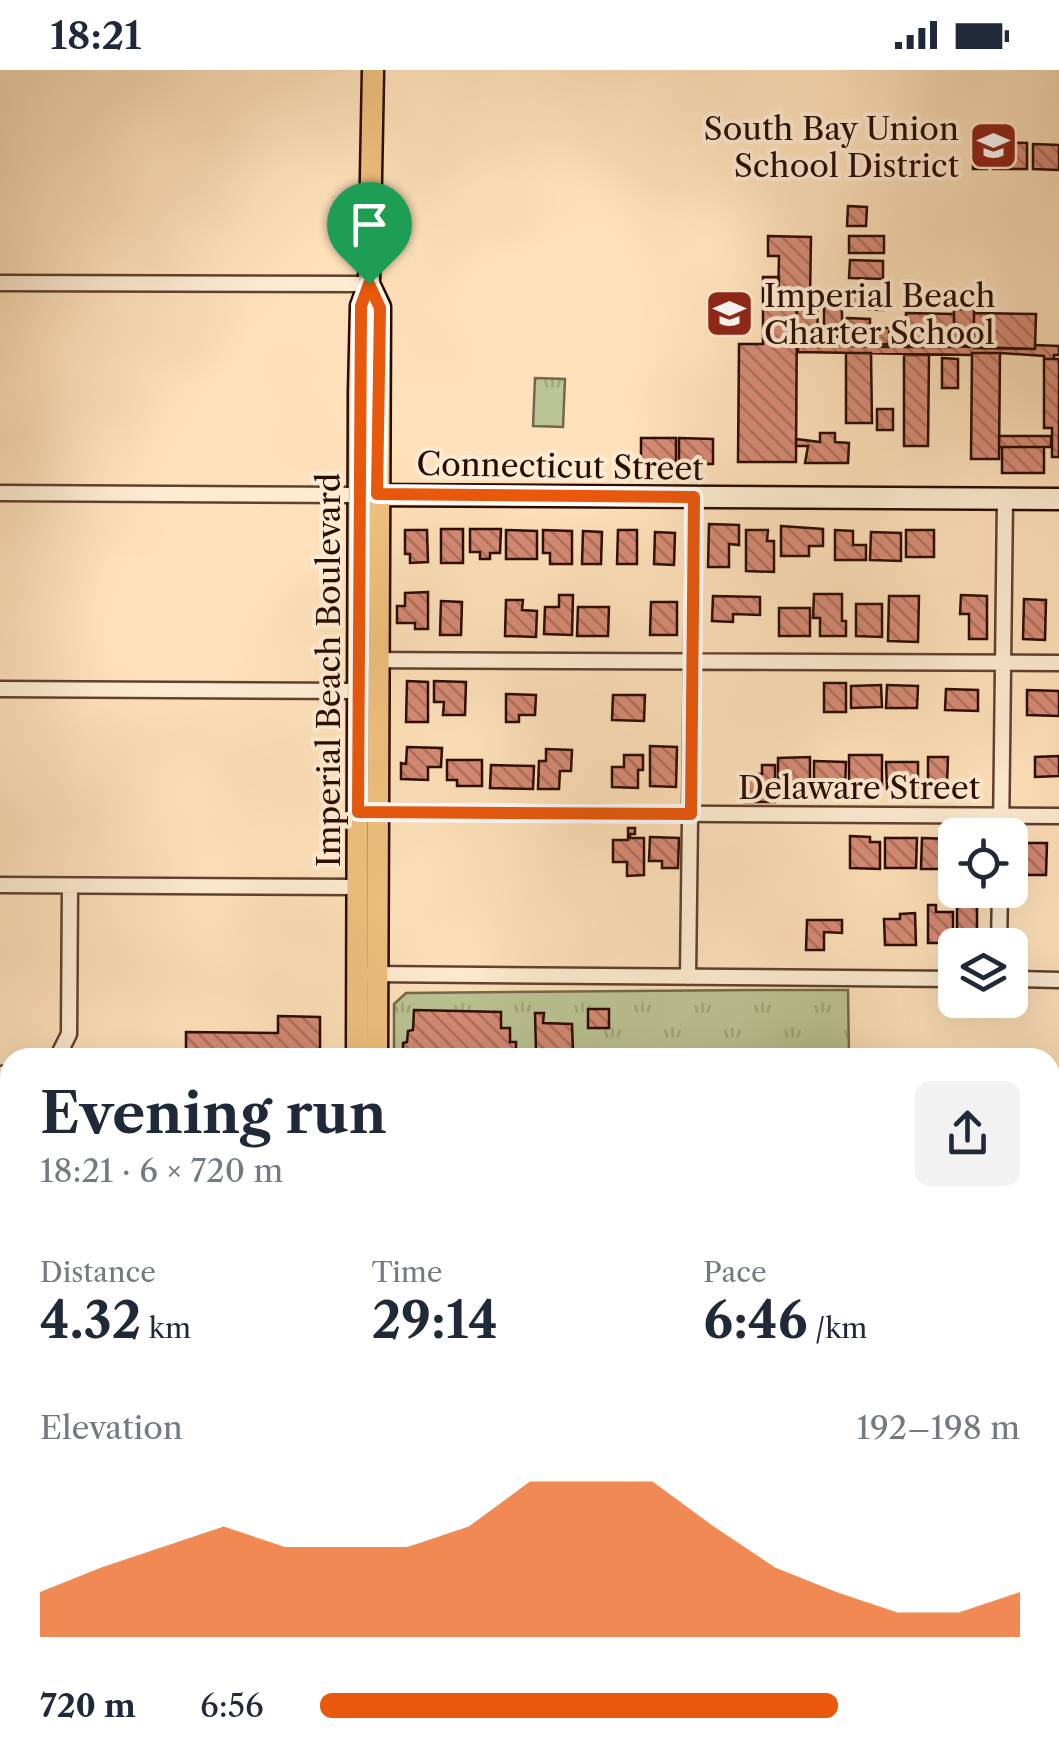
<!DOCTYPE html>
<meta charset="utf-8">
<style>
body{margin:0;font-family:"Libre Caslon Text",serif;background:#f2f2f3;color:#1f2937;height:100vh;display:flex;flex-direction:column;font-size:38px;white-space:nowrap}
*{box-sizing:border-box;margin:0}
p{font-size:32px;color:#747a83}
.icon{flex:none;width:55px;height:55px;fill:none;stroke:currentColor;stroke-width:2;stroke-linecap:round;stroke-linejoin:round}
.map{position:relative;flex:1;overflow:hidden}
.drawer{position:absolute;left:0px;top:978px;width:1060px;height:718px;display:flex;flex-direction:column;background:#fff;border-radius:30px 30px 0 0;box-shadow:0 10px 40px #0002}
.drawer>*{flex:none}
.tools{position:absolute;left:938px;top:748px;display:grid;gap:20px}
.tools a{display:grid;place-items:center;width:90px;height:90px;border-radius:15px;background:#fff;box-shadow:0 10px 40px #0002;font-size:50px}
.pin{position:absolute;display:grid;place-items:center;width:85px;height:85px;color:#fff;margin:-102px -42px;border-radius:50% 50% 50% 0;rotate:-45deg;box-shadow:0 0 10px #0007}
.pin .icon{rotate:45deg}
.round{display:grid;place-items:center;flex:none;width:105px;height:105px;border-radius:15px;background:#f2f2f3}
.overview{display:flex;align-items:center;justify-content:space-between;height:170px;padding:0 40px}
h1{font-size:55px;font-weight:700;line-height:75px}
.stats{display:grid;grid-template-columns:repeat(3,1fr);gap:15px;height:170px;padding:10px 40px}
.stats div{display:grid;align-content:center}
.stats b{font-size:50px;font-weight:700}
.stats small{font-size:28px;font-weight:400}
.stats p{font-size:28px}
.chart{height:280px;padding:20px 40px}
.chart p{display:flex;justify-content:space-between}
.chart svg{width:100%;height:180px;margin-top:10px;fill:#ea580c;opacity:.7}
ul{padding:0 40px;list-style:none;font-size:32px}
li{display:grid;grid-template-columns:160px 120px 1fr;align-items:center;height:75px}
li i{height:25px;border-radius:12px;background:#ea580c}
.status{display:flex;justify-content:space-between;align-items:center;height:70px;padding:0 50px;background:#fff;direction:ltr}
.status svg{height:28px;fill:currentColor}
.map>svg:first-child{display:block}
.park{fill:url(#park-tufts);stroke:#73684a;stroke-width:2.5}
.building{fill:url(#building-back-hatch);stroke:#2b0b01;stroke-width:2.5}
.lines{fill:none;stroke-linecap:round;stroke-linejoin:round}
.street-casing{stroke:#60402f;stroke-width:19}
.secondary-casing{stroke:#2b0b01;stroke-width:25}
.primary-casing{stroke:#2b0b01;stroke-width:25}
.street{stroke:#feecd2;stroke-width:14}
.secondary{stroke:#feecd2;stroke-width:20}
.primary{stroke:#efc07d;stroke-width:20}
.route-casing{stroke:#fff;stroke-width:20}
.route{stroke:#ea580c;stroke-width:12}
.labels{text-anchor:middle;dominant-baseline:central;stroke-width:8;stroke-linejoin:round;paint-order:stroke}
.poi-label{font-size:32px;fill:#2b0b01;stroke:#feecd2;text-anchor:end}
.street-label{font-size:32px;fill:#2b0b01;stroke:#feecd2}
</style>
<div class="status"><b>18:21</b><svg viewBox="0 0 49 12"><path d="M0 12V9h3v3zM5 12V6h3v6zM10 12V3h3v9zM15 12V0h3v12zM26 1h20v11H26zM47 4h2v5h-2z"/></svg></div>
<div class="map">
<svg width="1059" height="1693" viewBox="0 0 1059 1693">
<defs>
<pattern id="park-tufts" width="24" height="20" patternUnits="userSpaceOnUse" patternTransform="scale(2.5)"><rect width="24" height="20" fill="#bbc494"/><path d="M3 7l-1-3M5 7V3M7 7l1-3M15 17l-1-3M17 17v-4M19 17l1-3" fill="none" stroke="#a1a77e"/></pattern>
<pattern id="building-back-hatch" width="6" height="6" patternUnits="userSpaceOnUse" patternTransform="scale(2.5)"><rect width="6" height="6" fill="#d78b75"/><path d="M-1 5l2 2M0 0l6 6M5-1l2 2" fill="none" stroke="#af705e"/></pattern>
</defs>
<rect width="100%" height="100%" fill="#fee1ba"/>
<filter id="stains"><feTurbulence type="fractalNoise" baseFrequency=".002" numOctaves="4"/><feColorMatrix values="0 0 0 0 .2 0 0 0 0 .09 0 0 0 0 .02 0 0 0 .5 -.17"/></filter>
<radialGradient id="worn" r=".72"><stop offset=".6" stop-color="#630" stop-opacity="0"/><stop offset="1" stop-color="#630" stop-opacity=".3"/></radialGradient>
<path class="park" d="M 535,308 L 565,309 L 563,357 L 533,356 Z
M 753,920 L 848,920 L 849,987 L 394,988 L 394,934 L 406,923 Z
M 1050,1034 L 1059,1034 L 1059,1275 L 1050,1275 Z"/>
<path class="building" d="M 993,72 L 1027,73 L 1027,99 L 993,99 Z
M 1033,74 L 1059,75 L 1059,100 L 1033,99 Z
M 973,77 L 987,77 L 987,99 L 973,99 Z
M 848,136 L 867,137 L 866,156 L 847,156 Z
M 768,166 L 811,167 L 810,228 L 778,228 L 779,186 L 768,186 Z
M 849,166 L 884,166 L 884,183 L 849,183 Z
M 850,190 L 883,191 L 883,209 L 849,208 Z
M 763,207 L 779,207 L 778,228 L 797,228 L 796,392 L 738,392 L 739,277 L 739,274 L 763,274 Z
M 850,221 L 883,221 L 883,240 L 850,239 Z
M 796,230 L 818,231 L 817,276 L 798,275 Z
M 824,231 L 842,232 L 842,267 L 824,266 Z
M 954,239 L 974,239 L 974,276 L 954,276 Z
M 906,243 L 954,244 L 954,277 L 905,277 Z
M 974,243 L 1036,244 L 1035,279 L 974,278 Z
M 847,248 L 870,249 L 870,258 L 889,258 L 889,277 L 847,276 Z
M 889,274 L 1035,279 L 1035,275 L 1059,276 L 1059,285 L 1054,285 L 1054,289 L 1044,289 L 1044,286 L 1000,283 L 972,283 L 971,285 L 798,282 L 798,275 Z
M 846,283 L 871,283 L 872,353 L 846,353 Z
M 972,283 L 1000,283 L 999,389 L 971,389 Z
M 904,285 L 929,285 L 928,376 L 904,376 Z
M 942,288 L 958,289 L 958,318 L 942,318 Z
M 1044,289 L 1059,289 L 1059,387 L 1052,387 L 1052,358 L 1044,358 Z
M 877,339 L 893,339 L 893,360 L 877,360 Z
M 820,363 L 835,363 L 835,372 L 849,373 L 848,393 L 805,393 L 808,376 L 796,376 L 796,369 L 820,372 Z
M 999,366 L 1051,366 L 1051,377 L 999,377 Z
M 641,368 L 676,368 L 676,394 L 641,393 Z
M 679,368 L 713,369 L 713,394 L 679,394 Z
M 1002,377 L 1044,377 L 1044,403 L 1002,403 Z
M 709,454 L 739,455 L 739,475 L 729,474 L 729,497 L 708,497 Z
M 781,456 L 823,459 L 823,476 L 809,476 L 809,486 L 781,486 Z
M 441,459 L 463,459 L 463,493 L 441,493 Z
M 470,459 L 501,459 L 500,483 L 490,483 L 490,489 L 480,489 L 480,482 L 470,482 Z
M 405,460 L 427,460 L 428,492 L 410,493 L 410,484 L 405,484 Z
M 506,460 L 537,461 L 537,489 L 506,489 Z
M 543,460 L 572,461 L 572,494 L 550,494 L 550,483 L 543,483 Z
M 618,460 L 637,460 L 637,494 L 617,494 Z
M 746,460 L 768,460 L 767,471 L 774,471 L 774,502 L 746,501 Z
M 835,460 L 853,461 L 853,475 L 866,475 L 866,490 L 835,490 Z
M 906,460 L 934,460 L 934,487 L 906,487 Z
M 583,461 L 602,462 L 601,494 L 582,494 Z
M 655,462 L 675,463 L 674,495 L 654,494 Z
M 871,462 L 901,463 L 901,491 L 870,490 Z
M 428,522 L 428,559 L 415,559 L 415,553 L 397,553 L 397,536 L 405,536 L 405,523 Z
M 814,524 L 842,524 L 842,551 L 846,551 L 846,566 L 820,566 L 820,548 L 813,548 Z
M 559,525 L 573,525 L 572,565 L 544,564 L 545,537 L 559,537 Z
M 961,525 L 987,526 L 987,569 L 969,569 L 969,544 L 960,544 Z
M 713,526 L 760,527 L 760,545 L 733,544 L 733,552 L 712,551 Z
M 889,526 L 919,526 L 918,572 L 888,571 Z
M 1024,529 L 1046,530 L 1045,570 L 1023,569 Z
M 506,530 L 523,530 L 522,540 L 537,541 L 536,567 L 505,566 Z
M 441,531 L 462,532 L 461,565 L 440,565 Z
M 651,532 L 677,532 L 677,565 L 650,565 Z
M 856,534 L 882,534 L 882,567 L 856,566 Z
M 578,537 L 609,537 L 608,566 L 577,566 Z
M 779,538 L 810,538 L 810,566 L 779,566 Z
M 407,611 L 428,612 L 428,652 L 406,652 Z
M 434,611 L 466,612 L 465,645 L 443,645 L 444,632 L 434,632 Z
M 824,613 L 846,613 L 846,642 L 824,642 Z
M 881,615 L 882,637 L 851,638 L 851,616 Z
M 887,615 L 918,616 L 917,638 L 886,638 Z
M 946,619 L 978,620 L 978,641 L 945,640 Z
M 1027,620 L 1059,621 L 1059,646 L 1027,645 Z
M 506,624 L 536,625 L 535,645 L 519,645 L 519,652 L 506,652 Z
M 613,625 L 645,625 L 644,651 L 612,650 Z
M 650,676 L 677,677 L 676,717 L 650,716 Z
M 407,677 L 442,678 L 441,697 L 428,697 L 428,710 L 401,709 L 401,693 L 406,694 Z
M 546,679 L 572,680 L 571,701 L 560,701 L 559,719 L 538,719 L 539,691 L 546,691 Z
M 624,685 L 643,685 L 643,700 L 638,700 L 638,718 L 612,717 L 612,697 L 624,697 Z
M 849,685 L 882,685 L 882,716 L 849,715 Z
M 1059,686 L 1059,706 L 1035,707 L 1035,687 Z
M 810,687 L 810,714 L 778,714 L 778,688 Z
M 928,687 L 948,687 L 947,713 L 928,713 Z
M 447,690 L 482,690 L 482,716 L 457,716 L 457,710 L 447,710 Z
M 814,691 L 846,692 L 845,718 L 814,718 Z
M 886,692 L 918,692 L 918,718 L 887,719 Z
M 491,695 L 534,696 L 533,719 L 490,718 Z
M 762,695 L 775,695 L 775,732 L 745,732 L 745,704 L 762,704 Z
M 628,758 L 635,758 L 635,764 L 630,764 L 630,768 L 644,768 L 644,805 L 627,806 L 627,792 L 613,792 L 613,770 L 628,770 Z
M 850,766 L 870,767 L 870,772 L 880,772 L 880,799 L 850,798 Z
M 650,767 L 679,768 L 678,798 L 662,798 L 662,791 L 649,791 Z
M 885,768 L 917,768 L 916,798 L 885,798 Z
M 922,768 L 953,769 L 953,799 L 921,799 Z
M 1020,773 L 1047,773 L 1046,805 L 1020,805 Z
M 928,835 L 936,835 L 936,842 L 953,842 L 953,879 L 940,879 L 940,873 L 928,873 Z
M 957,835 L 977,835 L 977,861 L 989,861 L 989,875 L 957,875 Z
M 915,843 L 916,875 L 885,875 L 884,849 L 900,849 L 900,844 Z
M 807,850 L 842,850 L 842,863 L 824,862 L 824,880 L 806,880 Z
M 588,939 L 609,939 L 609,958 L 588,958 Z
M 414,940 L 501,942 L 501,958 L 510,958 L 510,972 L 516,972 L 516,988 L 403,988 L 403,973 L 407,972 L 408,961 L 413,960 Z
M 535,943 L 544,943 L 543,953 L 572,954 L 573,982 L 536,981 Z
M 278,946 L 320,947 L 320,988 L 186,988 L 186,962 L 278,963 Z
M 595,981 L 614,981 L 614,988 L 594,988 Z
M 1050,1067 L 1059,1067 L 1059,1140 L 1050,1140 Z"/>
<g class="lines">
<defs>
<path id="street" d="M 0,213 L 369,214
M 0,423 L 359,425
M 358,590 L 1059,593
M 0,619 L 358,621
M 370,742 L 1059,746
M 1001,765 L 1005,429
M 0,815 L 357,817
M 999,875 L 1000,820
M 371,904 L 955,909
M 688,907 L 694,427
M 1010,909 L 1059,910
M 57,988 L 69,964 L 70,816
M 0,1004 L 10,1003
M 0,1194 L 10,1194
M 0,1673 L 10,1673
M 1050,1678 L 1059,1678
M 616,1685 L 616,1693
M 1035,1685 L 1035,1693"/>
<path id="secondary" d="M 359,425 L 1059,429
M 0,1397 L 10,1397
M 1050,1400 L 1059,1404"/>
<path id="primary" d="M 369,214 L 380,237 L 377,988
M 357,988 L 359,321 L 361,236 L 369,214 L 373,0
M 352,1693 L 352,1685
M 373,1693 L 373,1685"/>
</defs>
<use href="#street" class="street-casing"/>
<use href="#secondary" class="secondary-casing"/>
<use href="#primary" class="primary-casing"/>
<use href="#street" class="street"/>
<use href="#secondary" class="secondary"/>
<use href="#primary" class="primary"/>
</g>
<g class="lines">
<defs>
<path id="route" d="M 369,214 L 380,238 L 377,424 L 694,427 L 691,744 L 358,742 L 361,236 Z"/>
</defs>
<use href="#route" class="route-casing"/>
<use href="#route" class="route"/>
</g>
<defs>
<symbol id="school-square" viewBox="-11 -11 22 22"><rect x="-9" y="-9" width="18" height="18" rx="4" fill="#8f2418" stroke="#feecd2"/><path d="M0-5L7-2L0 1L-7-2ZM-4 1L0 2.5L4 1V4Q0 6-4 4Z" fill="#fff"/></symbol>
</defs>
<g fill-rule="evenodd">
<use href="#school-square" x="966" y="48" width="55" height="55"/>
<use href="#school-square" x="702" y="216" width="55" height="55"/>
</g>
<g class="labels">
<g class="poi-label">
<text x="959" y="58">South Bay Union<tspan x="959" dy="37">School District</tspan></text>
<text x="764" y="225" text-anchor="start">Imperial Beach<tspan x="764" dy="37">Charter School</tspan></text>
</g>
<g class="street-label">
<text transform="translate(560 396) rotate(1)">Connecticut Street</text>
<text transform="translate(328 600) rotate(-90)">Imperial Beach Boulevard</text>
<text x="859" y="717">Delaware Street</text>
</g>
</g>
<rect width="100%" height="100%" filter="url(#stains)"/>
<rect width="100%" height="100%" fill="url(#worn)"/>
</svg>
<div class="tools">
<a><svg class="icon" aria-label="locate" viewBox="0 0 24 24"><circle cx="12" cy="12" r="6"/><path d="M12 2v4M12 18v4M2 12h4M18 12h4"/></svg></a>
<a><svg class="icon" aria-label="layers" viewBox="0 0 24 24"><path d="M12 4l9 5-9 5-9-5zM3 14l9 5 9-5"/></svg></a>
</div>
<div class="pin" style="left:369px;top:214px;background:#1e9e55"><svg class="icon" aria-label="arrive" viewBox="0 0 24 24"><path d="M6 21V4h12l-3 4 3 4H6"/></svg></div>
<section class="drawer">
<div class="overview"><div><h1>Evening run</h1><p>18:21 · 6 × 720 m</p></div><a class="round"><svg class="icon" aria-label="share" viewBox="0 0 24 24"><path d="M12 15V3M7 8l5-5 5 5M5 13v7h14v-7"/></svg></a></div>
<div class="stats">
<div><p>Distance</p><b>4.32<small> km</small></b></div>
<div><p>Time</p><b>29:14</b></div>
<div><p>Pace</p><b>6:46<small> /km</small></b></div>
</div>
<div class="chart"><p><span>Elevation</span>192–198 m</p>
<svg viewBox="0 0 160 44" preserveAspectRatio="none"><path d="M0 44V33L10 27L20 22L30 17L40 22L50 22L60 22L70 17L80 6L90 6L100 6L110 17L120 27L130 33L140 38L150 38L160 33V44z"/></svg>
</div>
<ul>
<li><b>720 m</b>6:56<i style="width:74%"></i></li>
</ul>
</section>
</div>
